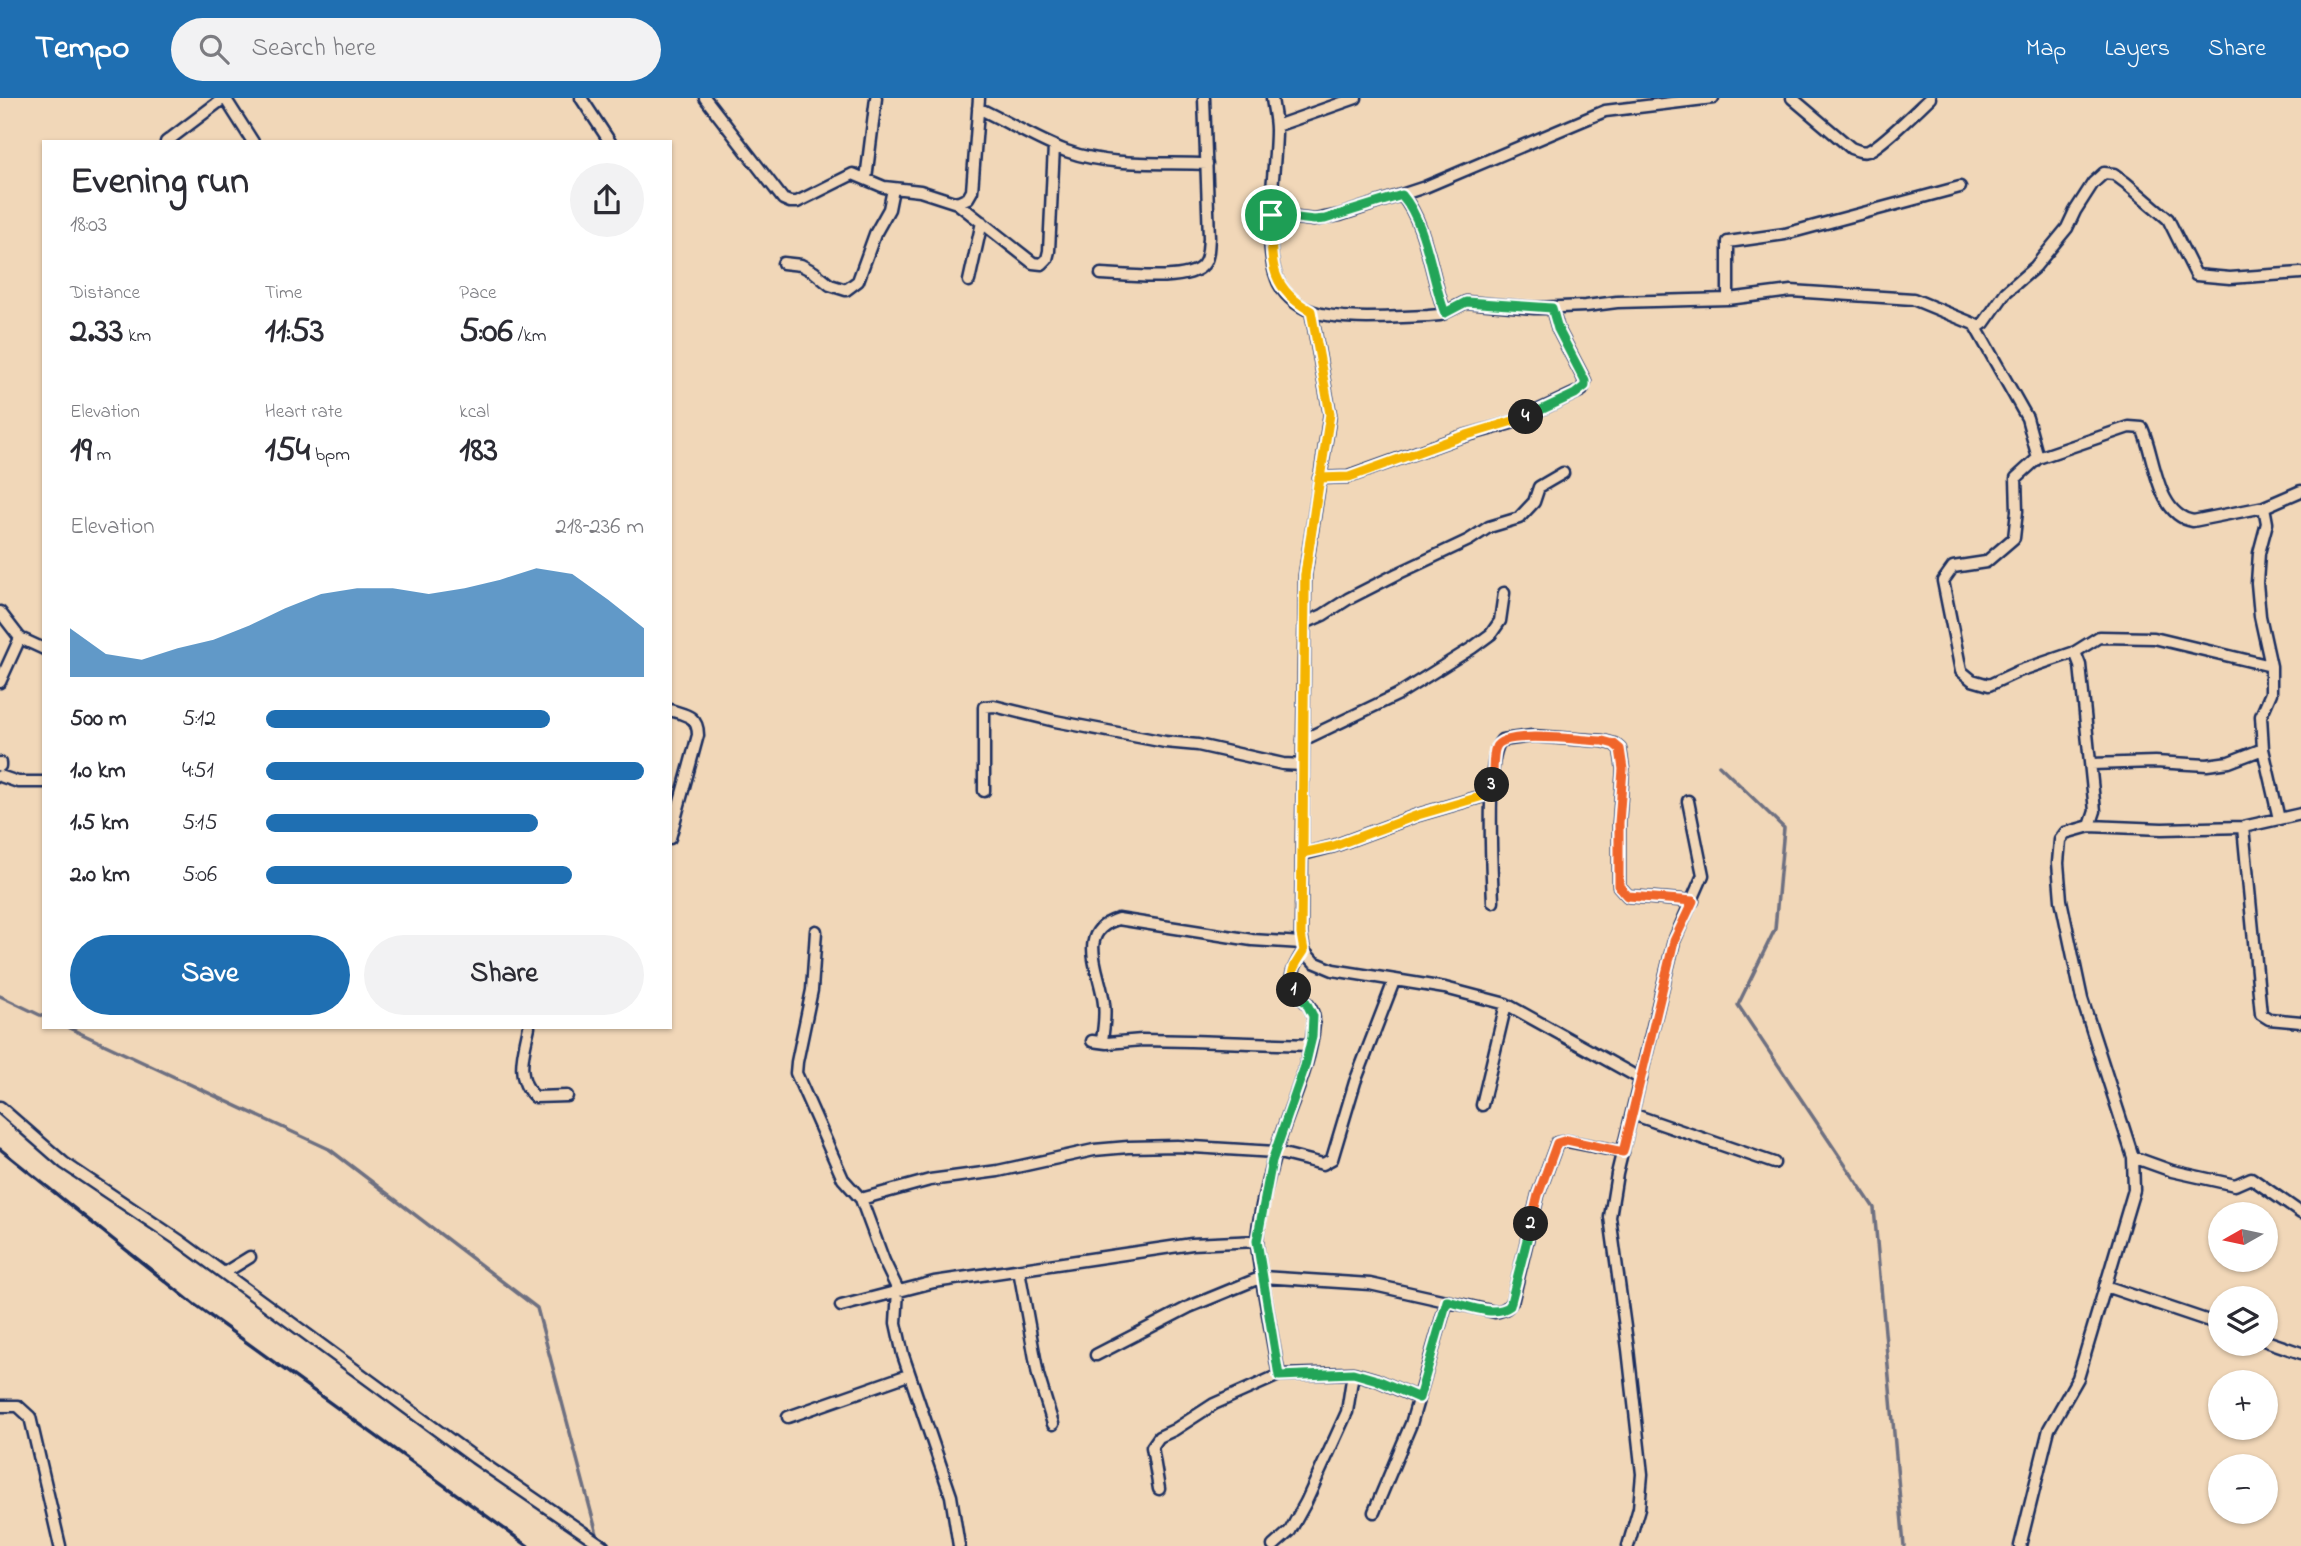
<!DOCTYPE html>
<meta charset="utf-8">
<style>
body{margin:0;font-family:"Indie Flower",sans-serif;background:#f2f2f3;color:#2b2b33;height:100vh;display:flex;flex-direction:column;font-size:26px;white-space:nowrap}
*{box-sizing:border-box;margin:0}
p{font-size:23px;color:#7c7c81}
.icon{flex:none;width:38px;height:38px;fill:none;stroke:currentColor;stroke-width:2;stroke-linecap:round;stroke-linejoin:round}
.map{position:relative;flex:1;overflow:hidden}
.side{position:absolute;left:42px;top:42px;width:630px;height:889px;display:flex;flex-direction:column;background:#fff;border-radius:0px;box-shadow:0 2px 5px #0004}
.side>*{flex:none}
.needle{width:46px;rotate:261deg}
.controls{position:absolute;left:2208px;top:1104px;display:grid;gap:14px}
.controls a{display:grid;place-items:center;width:70px;height:70px;border-radius:50%;background:#fff;box-shadow:0 2px 5px #0004;font-size:35px}
.pin{position:absolute;display:grid;place-items:center;width:60px;height:60px;color:#fff;margin:-30px;border:4px solid #fff;border-radius:50%;box-shadow:0 2px 7px #0007}
.km{position:absolute;width:35px;height:35px;margin:-18px;border-radius:50%;background:#222;color:#fff;font-size:19px;line-height:35px;text-align:center}
.round{display:grid;place-items:center;flex:none;width:74px;height:74px;border-radius:37px;background:#f2f2f3}
.headline{display:flex;align-items:center;justify-content:space-between;height:119px;padding:0 28px}
h1{font-size:38px;font-weight:700;line-height:52px}
.stats{display:grid;grid-template-columns:repeat(3,1fr);gap:10px;height:119px;padding:7px 28px}
.stats div{display:grid;align-content:center}
.stats b{font-size:35px;font-weight:700}
.stats small{font-size:19px;font-weight:400}
.stats p{font-size:19px}
.chart{height:196px;padding:14px 28px}
.chart p{display:flex;justify-content:space-between}
.chart svg{width:100%;height:126px;margin-top:7px;fill:#1f6fb2;opacity:.7}
.cta{display:flex;gap:14px;margin-top:auto;padding:14px 28px}
.cta a{flex:1;height:80px;border-radius:42px;background:#1f6fb2;color:#fff;font-size:28px;font-weight:700;line-height:80px;text-align:center}
.cta a+a{background:#f2f2f3;color:#2b2b33}
ul{padding:0 28px;list-style:none;font-size:23px}
li{display:grid;grid-template-columns:112px 84px 1fr;align-items:center;height:52px}
li i{height:18px;border-radius:9px;background:#1f6fb2}
header{display:flex;align-items:center;gap:42px;box-sizing:border-box;height:98px;padding:0 35px;background:#1f6fb2;color:#fff}
header strong{font-size:33px}
nav{display:flex;gap:38px;margin-inline-start:auto;font-size:24px}
.search{width:490px;height:63px;background:#f2f2f3;display:flex;align-items:center;gap:18px;box-sizing:border-box;padding:0 24px;border-radius:38px;color:#7c7c81;font-size:26px}
.map>svg:first-child{display:block}
.lines{fill:none;stroke-linecap:round;stroke-linejoin:round}
.stream{stroke:#6e7081;stroke-width:3.5}
.minor-casing{stroke:#1b2f5e;stroke-width:15}
.minor{stroke:#f1d7b8;stroke-width:10}
.rail{stroke:#1b2f5e;stroke-width:3.5}
.split-1-casing{stroke:#fff;stroke-width:14}
.split-2-casing{stroke:#fff;stroke-width:14}
.split-3-casing{stroke:#fff;stroke-width:14}
.split-4-casing{stroke:#fff;stroke-width:14}
.split-5-casing{stroke:#fff;stroke-width:14}
.split-1{stroke:#f5b400;stroke-width:9}
.split-2{stroke:#22a559;stroke-width:9}
.split-3{stroke:#f0652b;stroke-width:9}
.split-4{stroke:#f5b400;stroke-width:9}
.split-5{stroke:#22a559;stroke-width:9}
</style>
<header>
<strong>Tempo</strong>
<div class="search"><svg class="icon" aria-label="search" viewBox="0 0 24 24"><circle cx="10" cy="10" r="6"/><path d="M15 15l6 6"/></svg>Search here</div>
<nav><a>Map</a><a>Layers</a><a>Share</a></nav>
</header>
<div class="map">
<svg width="2301" height="1448" viewBox="0 0 2301 1448">
<rect width="100%" height="100%" fill="#f1d7b8"/>
<filter id="ink" filterUnits="userSpaceOnUse"><feTurbulence type="fractalNoise" baseFrequency=".0143" numOctaves="2"/><feDisplacementMap in="SourceGraphic" scale="14" xChannelSelector="R" yChannelSelector="G"/><feConvolveMatrix kernelMatrix="1 2 1 2 8 2 1 2 1" color-interpolation-filters="sRGB"/></filter>
<g filter="url(#ink)">
<g class="lines">
<path class="stream" d="M 1719,667 L 1784,730 L 1775,831 L 1738,907 L 1874,1110 L 1904,1448
M 0,898 L 44,919
M 67,929 L 329,1051 L 537,1210 L 598,1440"/>
<defs>
<path id="minor" d="M 225,0 L 253,44
M 581,0 L 610,44
M 705,0 L 783,101 L 790,104 L 797,104 L 853,76 L 884,89 L 920,93 L 957,105 L 968,100 L 972,93 L 979,0
M 1272,0 C 1273,10 1276,21 1276,32 C 1276,73 1262,144 1277,181 C 1282,195 1296,208 1311,213 C 1343,224 1394,219 1428,218 L 1440,217 L 1466,204 L 1534,210 L 1586,208 L 1617,204 L 1728,201 L 1791,193 L 1913,201 L 1974,226 L 2027,320 L 2038,360 L 2016,380 L 2017,413 L 2014,440 L 1986,464 L 1953,469 L 1943,483 L 1961,573 L 1972,582 L 1989,587 L 2019,573 L 2075,554 L 2080,567 L 2095,713 L 2090,728 L 2065,735 L 2060,742 L 2058,765 L 2061,802 L 2082,901 L 2133,1059 L 2134,1092 L 2078,1280 L 2049,1331 L 2020,1448
M 1792,0 L 1851,50 C 1856,52 1862,55 1868,53 C 1880,49 1918,11 1930,0
M 978,10 C 1008,24 1035,41 1066,53 C 1111,69 1160,64 1207,66
M 1276,28 L 1356,0
M 166,44 L 224,0
M 866,81 L 876,0
M 1402,97 C 1427,126 1431,179 1445,215
M 957,105 L 1033,165 L 1042,166 L 1047,161 L 1049,153 L 1054,48
M 1271,117 L 1314,122 L 1340,117 L 1425,89 L 1605,13 L 1713,0
M 783,165 L 801,167 L 814,174 L 830,187 L 846,192 L 858,183 L 875,136 L 889,111 L 893,91
M 1101,176 C 1124,177 1189,185 1203,167 C 1209,160 1208,149 1209,140 L 1204,0
M 969,183 L 982,124
M 1728,201 L 1728,144 L 1785,136 L 1960,89
M 1311,213 L 1330,316 L 1305,477 L 1301,836 L 1304,853 L 1314,864 L 1333,872 L 1445,890 L 1506,906 L 1641,981
M 1977,230 L 1984,225 L 2006,194 L 2035,169 L 2067,130 L 2075,113 L 2093,85 L 2104,75 L 2114,76 L 2126,85 L 2168,121 L 2196,177 L 2230,180 L 2301,175
M 2038,360 L 2129,329 L 2142,330 C 2155,358 2156,417 2193,423 L 2264,409 L 2301,393
M 1319,380 L 1348,379 L 1457,340 L 1511,325 L 1582,292 L 1585,283 L 1558,231 L 1552,210
M 2264,409 L 2267,425 L 2259,455 L 2257,485 L 2260,518 L 2271,568 L 2271,595 L 2261,618 L 2263,651 L 2279,721
M 0,514 L 20,540 L 44,551
M 1305,525 L 1323,517 L 1348,501 L 1397,476 L 1469,442 L 1489,429 L 1519,420 L 1534,404 L 1539,389 L 1563,375
M 2075,554 L 2099,539 L 2154,540 L 2271,568
M 0,584 L 20,540
M 670,612 C 686,617 698,618 698,637 L 670,740
M 1303,642 L 1397,597 L 1472,550 L 1491,536 L 1500,523 L 1504,495
M 0,665 L 0,668
M 2091,666 L 2155,664 L 2207,667 L 2229,664 L 2263,651
M 0,678 L 18,684 L 44,684
M 984,693 L 984,609 L 994,608 L 1055,623 L 1165,644 L 1198,647 L 1283,666 L 1303,667
M 2090,728 L 2162,731 L 2243,729 L 2301,716
M 2243,729 L 2261,916 L 2269,921 L 2301,924
M 1303,756 L 1334,748 L 1418,717 L 1490,696
M 1493,804 C 1492,777 1485,656 1502,642 L 1532,638 L 1603,643 L 1614,646 L 1620,651 L 1623,671 L 1619,725 L 1619,788 L 1628,798 L 1693,803
M 816,833 L 812,892 L 797,964 L 796,975 L 843,1081 L 861,1101 L 884,1163 L 898,1192 L 896,1225 L 903,1257 L 951,1398 L 959,1448
M 529,929 C 524,953 514,980 535,999 L 567,998
M 1092,943 L 1107,945 L 1142,942 L 1190,943 L 1310,947
M 1102,944 C 1103,932 1106,918 1104,906 C 1101,874 1074,834 1118,821 L 1252,842 L 1302,845
M 1482,1007 L 1506,906
M 0,1009 L 64,1065 L 180,1143 L 475,1360 L 603,1448
M 1632,1016 L 1774,1065
M 2133,1059 L 2172,1073 L 2235,1087 L 2251,1080 L 2301,1115
M 861,1101 L 930,1082 L 998,1073 L 1094,1052 L 1128,1049 L 1177,1048 L 1275,1054 L 1323,1066 L 1332,1061 L 1355,984 L 1394,883
M 1019,1172 L 1038,1277 L 1053,1326
M 224,1175 L 250,1159
M 2105,1188 L 2221,1227
M 841,1208 L 934,1184 L 1192,1146 L 1257,1143
M 2266,1243 L 2301,1255
M 1096,1257 L 1189,1209 L 1262,1179 L 1370,1186 L 1495,1214 C 1505,1212 1509,1210 1513,1201 L 1538,1097 L 1557,1045 L 1567,1043 L 1623,1054
M 1353,1275 L 1377,1282 L 1418,1300
M 1279,1277 C 1273,1246 1268,1215 1262,1183 C 1260,1169 1257,1155 1257,1141 C 1259,1115 1266,1088 1273,1063 C 1285,1017 1310,973 1314,926 C 1316,892 1270,902 1304,853
M 0,1308 L 18,1308 L 30,1319 L 60,1448
M 788,1319 L 908,1277
M 1159,1391 L 1152,1349 L 1159,1339 L 1174,1332 L 1214,1306 L 1279,1277 L 1353,1275 L 1347,1314 L 1306,1404 L 1290,1433 L 1273,1448
M 1374,1414 L 1411,1326 L 1447,1203
M 1628,1448 L 1639,1410 L 1642,1376 L 1628,1251 L 1610,1119 L 1617,1076 L 1674,843 L 1703,777 L 1688,703"/>
</defs>
<use href="#minor" class="minor-casing"/>
<use href="#minor" class="minor"/>
<path class="rail" d="M 0,1051 L 195,1207 L 528,1448"/>
</g>
</g>
<g class="lines" filter="url(#ink)">
<defs>
<path id="split-1" d="M 1271,117 C 1272,162 1267,189 1311,213 L 1330,316 L 1305,477 L 1301,836 L 1304,853 C 1295,866 1288,876 1294,892"/>
<path id="split-2" d="M 1294,892 L 1299,900 L 1306,904 L 1313,918 L 1312,939 L 1305,968 L 1272,1063 L 1257,1143 L 1279,1278 L 1353,1275 L 1377,1282 L 1419,1300 L 1447,1203 C 1466,1207 1494,1220 1510,1208 L 1531,1126"/>
<path id="split-3" d="M 1492,687 C 1494,676 1492,657 1496,649 C 1503,631 1585,643 1603,643 L 1614,646 L 1620,651 L 1623,671 L 1619,725 L 1619,788 L 1628,798 L 1693,803 L 1674,843 L 1623,1054 L 1567,1042 L 1557,1045 L 1538,1097 L 1531,1126"/>
<path id="split-4" d="M 1492,687 L 1490,696 L 1418,717 L 1334,748 L 1303,755 L 1305,477 L 1319,380 L 1349,379 L 1457,340 L 1526,319"/>
<path id="split-5" d="M 1271,117 L 1314,122 L 1325,121 L 1402,97 C 1427,126 1431,179 1445,215 L 1466,204 L 1552,210 L 1558,231 L 1585,283 L 1585,288 L 1575,296 L 1526,319"/>
</defs>
<use href="#split-1" class="split-1-casing"/>
<use href="#split-2" class="split-2-casing"/>
<use href="#split-3" class="split-3-casing"/>
<use href="#split-4" class="split-4-casing"/>
<use href="#split-5" class="split-5-casing"/>
<use href="#split-1" class="split-1"/>
<use href="#split-2" class="split-2"/>
<use href="#split-3" class="split-3"/>
<use href="#split-4" class="split-4"/>
<use href="#split-5" class="split-5"/>
</g>
</svg>
<div class="controls">
<a><svg class="needle" viewBox="-14 -14 28 28"><path d="M0-13l5 13h-10z" fill="#e53935"/><path d="M0 13l5-13h-10z" fill="#7c7c81"/></svg></a>
<a><svg class="icon" aria-label="layers" viewBox="0 0 24 24"><path d="M12 4l9 5-9 5-9-5zM3 14l9 5 9-5"/></svg></a>
<a>+</a>
<a>−</a>
</div>
<div class="pin" style="left:1271px;top:117px;background:#1e9e55"><svg class="icon" aria-label="arrive" viewBox="0 0 24 24"><path d="M6 21V4h12l-3 4 3 4H6"/></svg></div>
<b class="km" style="left:1294px;top:892px">1</b>
<b class="km" style="left:1531px;top:1126px">2</b>
<b class="km" style="left:1492px;top:687px">3</b>
<b class="km" style="left:1526px;top:319px">4</b>
<section class="side">
<div class="headline"><div><h1>Evening run</h1><p>18:03</p></div><a class="round"><svg class="icon" aria-label="share" viewBox="0 0 24 24"><path d="M12 15V3M7 8l5-5 5 5M5 13v7h14v-7"/></svg></a></div>
<div class="stats">
<div><p>Distance</p><b>2.33<small> km</small></b></div>
<div><p>Time</p><b>11:53</b></div>
<div><p>Pace</p><b>5:06<small> /km</small></b></div>
</div>
<div class="stats">
<div><p>Elevation</p><b>19<small> m</small></b></div>
<div><p>Heart rate</p><b>154<small> bpm</small></b></div>
<div><p>kcal</p><b>183</b></div>
</div>
<div class="chart"><p><span>Elevation</span>218–236 m</p>
<svg viewBox="0 0 160 44" preserveAspectRatio="none"><path d="M0 44V27L10 36L20 38L30 34L40 31L50 26L60 20L70 15L80 13L90 13L100 15L110 13L120 10L130 6L140 8L150 17L160 27V44z"/></svg>
</div>
<ul>
<li><b>500 m</b>5:12<i style="width:75%"></i></li>
<li><b>1.0 km</b>4:51<i style="width:100%"></i></li>
<li><b>1.5 km</b>5:15<i style="width:72%"></i></li>
<li><b>2.0 km</b>5:06<i style="width:81%"></i></li>
</ul>
<div class="cta"><a>Save</a><a>Share</a></div>
</section>
</div>
